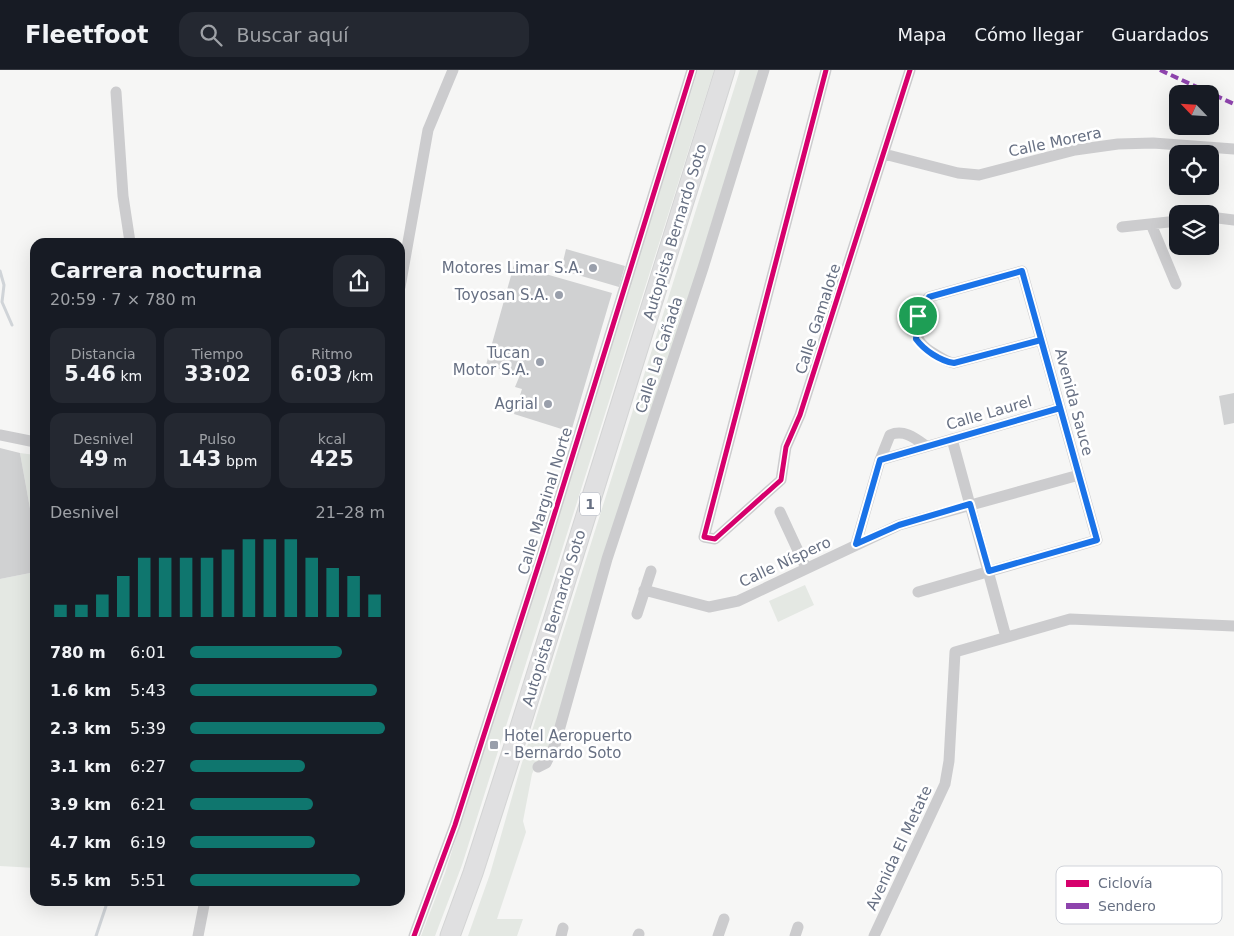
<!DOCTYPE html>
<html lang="es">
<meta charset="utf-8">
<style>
body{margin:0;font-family:"DejaVu Sans",sans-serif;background:#242831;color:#f1f3f6;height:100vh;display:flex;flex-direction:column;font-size:19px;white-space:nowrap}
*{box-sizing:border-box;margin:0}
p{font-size:16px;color:#9ea1a6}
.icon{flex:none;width:28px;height:28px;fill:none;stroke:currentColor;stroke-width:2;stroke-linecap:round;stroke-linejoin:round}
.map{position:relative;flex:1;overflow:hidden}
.drawer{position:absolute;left:30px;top:168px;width:375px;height:668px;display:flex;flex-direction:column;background:#171b24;border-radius:15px;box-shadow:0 5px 20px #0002}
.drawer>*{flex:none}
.needle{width:32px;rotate:295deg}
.fabs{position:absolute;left:1169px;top:15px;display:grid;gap:10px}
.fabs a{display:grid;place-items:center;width:50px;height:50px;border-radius:10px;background:#171b24;box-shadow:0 5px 20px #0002;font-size:25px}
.pin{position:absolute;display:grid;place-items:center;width:42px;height:42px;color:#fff;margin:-21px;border:2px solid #fff;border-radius:50%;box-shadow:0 1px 5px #0007}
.round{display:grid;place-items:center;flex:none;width:52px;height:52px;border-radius:15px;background:#242831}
.overview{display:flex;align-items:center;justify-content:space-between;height:85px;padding:0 20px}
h1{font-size:22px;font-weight:700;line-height:38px}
.metrics{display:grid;grid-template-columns:repeat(3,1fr);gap:8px;height:85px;padding:5px 20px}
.metrics div{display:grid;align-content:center;border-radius:12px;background:#242831;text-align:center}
.metrics b{font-size:21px;font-weight:700}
.metrics small{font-size:14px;font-weight:400}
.metrics p{font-size:14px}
.chart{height:140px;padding:10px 20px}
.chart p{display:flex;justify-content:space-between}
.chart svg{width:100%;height:90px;margin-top:5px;stroke:#0f766e;stroke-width:6}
ul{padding:0 20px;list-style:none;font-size:16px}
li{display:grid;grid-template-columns:80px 60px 1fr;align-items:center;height:38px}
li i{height:12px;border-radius:6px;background:#0f766e}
header{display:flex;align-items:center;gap:30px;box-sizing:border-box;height:70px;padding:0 25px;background:#171b24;border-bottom:1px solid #363941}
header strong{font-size:24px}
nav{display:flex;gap:28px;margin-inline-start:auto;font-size:18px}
.search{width:350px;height:45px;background:#242831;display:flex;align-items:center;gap:12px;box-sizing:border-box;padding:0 18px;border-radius:15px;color:#9ea1a6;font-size:19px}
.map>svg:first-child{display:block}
.green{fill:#e4e8e3}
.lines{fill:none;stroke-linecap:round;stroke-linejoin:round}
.stream{stroke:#d0d4d8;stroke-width:3}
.building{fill:#d0d1d2}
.trunk-casing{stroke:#d3d4d4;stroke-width:21}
.minor{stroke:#ccccce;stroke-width:11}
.trunk{stroke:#e0e0e1;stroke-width:19}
.quiet{stroke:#8e44ad;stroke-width:4;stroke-dasharray:8 4;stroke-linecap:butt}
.cycleway-casing{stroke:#fff;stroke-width:8}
.cycleway{stroke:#d6006c;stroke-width:5}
.route-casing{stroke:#fff;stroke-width:10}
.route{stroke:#1a73e8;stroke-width:6}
.poi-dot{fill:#999fab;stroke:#fff;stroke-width:2}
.labels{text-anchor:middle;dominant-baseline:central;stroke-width:5;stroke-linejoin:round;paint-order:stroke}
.shield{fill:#fff;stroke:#959ba8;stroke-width:1}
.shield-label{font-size:14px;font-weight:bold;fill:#677083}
.street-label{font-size:15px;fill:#677083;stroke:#fff}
.poi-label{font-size:15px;fill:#677083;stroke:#fff;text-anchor:end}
.key{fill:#fff;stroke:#d1d4da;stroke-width:1}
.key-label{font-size:14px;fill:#677083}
</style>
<header>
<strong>Fleetfoot</strong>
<div class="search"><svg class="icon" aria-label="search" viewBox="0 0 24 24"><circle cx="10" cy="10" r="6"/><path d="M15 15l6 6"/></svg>Buscar aquí</div>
<nav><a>Mapa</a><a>Cómo llegar</a><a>Guardados</a></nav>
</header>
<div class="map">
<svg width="1234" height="866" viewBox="0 0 1234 866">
<rect width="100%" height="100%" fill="#f6f6f5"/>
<path class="green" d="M 698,0 L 714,0 L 462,795 L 435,866 L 421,866 L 445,803 Z
M 740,0 L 759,0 L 547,686 L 536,695 L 532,704 L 523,751 L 526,762 L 497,849 L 523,849 L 517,866 L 468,866 L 490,804 L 520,699 Z
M 20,383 L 35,385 L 35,466 Z
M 35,502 L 35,798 L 0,796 L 0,509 Z
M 805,515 L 814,535 L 778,552 L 769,531 Z"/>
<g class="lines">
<path class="stream" d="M 0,201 L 4,215 L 2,232 L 12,255
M 96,866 L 108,830"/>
</g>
<path class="building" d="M 566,179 L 625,196 L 619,217 L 561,200 Z
M 514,195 L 612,223 L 571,362 L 514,344 L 522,319 L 515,317 L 520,305 L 486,295 Z
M 1234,323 L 1234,353 L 1224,355 L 1219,326 Z
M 0,378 L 20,383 L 35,466 L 35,502 L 0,509 Z"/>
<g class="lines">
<defs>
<path id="trunk" d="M 450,866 L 473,803 L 520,657 L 725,0"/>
</defs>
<use href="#trunk" class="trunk-casing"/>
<path class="minor" d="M 826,0 L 704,467 L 715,469 L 781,410 L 786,377 L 800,345 L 910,0
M 116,22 L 123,126 L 130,172
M 884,84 L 958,103 L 979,105 L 1075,80 L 1118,74 L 1153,73 L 1234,79
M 1210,147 L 1234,150
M 1151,154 L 1176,214
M 1122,157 L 1178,151
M 400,217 L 428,60 L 453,0
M 0,365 L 35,372
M 952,369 L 1006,567
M 880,390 L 1060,338
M 780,442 L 806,498
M 856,474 L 880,390 L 890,365 C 904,359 915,368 926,376
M 644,520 L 709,537 L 738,531 L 899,455 L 1079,405
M 918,522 L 1097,470 L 1022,201 L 929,227 C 912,248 908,268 933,283 C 940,287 946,292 954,293 L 1041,270
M 637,544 L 651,501
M 538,697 L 546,693 L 555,675 L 607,489 L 703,198 L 764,0
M 198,866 L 205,830
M 414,866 L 455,755 L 543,481 L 692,0
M 561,866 L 563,858
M 638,866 L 639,864
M 718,866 L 724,849
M 795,866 L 798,857
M 874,866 L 945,714 L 949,691 L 955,582 L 1070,549 L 1234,556"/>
<use href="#trunk" class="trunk"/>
<path class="quiet" d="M 1160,0 L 1234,34"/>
<defs>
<path id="cycleway" d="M 826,0 L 704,467 L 715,469 L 781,410 L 786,377 L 800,345 L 910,0
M 414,866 L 455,755 L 543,481 L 692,0"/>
</defs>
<use href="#cycleway" class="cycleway-casing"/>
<use href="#cycleway" class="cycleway"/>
</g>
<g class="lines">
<defs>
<path id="route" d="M 918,246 L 916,269 C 924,280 940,291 954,293 L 1041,270 L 1060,338 L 880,390 L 856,474 L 899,455 L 970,434 L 989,501 L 1097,470 L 1022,201 L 929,227 L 918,246"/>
</defs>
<use href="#route" class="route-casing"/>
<use href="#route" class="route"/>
</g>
<g class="poi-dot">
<circle cx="593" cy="198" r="5"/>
<circle cx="559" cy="225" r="5"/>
<circle cx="540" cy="292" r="5"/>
<circle cx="548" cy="334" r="5"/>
<rect x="489" y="670" width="10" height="10" rx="2.5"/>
</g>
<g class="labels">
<rect class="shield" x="580" y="422.5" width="20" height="23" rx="4"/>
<g class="shield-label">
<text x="590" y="434">1</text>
</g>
<g class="street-label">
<text transform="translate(1055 72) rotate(-12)">Calle Morera</text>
<text transform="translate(675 162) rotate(-73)">Autopista Bernardo Soto</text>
<text transform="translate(818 249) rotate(-72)">Calle Gamalote</text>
<text transform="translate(659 285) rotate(-72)">Calle La Cañada</text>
<text transform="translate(1074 332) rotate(75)">Avenida Sauce</text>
<text transform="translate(989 343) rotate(-16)">Calle Laurel</text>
<text transform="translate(545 431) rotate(-73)">Calle Marginal Norte</text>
<text transform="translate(785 492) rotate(-25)">Calle Níspero</text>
<text transform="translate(554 548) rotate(-73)">Autopista Bernardo Soto</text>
<text transform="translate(899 778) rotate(-65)">Avenida El Metate</text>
</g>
<g class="poi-label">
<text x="583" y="198">Motores Limar S.A.</text>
<text x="549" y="225">Toyosan S.A.</text>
<text x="530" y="283">Tucan<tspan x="530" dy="17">Motor S.A.</tspan></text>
<text x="538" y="334">Agrial</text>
<text x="504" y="666" text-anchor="start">Hotel Aeropuerto<tspan x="504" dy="17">- Bernardo Soto</tspan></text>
</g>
</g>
<rect x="1056" y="796" width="166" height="58" rx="8" class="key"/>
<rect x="1066" y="810" width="23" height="7" fill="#d6006c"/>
<rect x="1066" y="833" width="23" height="6" fill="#8e44ad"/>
<g class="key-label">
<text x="1098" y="818">Ciclovía</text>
<text x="1098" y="841">Sendero</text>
</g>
</svg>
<div class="fabs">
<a><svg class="needle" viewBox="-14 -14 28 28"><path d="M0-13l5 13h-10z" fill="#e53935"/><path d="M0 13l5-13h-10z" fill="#9ea1a6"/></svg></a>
<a><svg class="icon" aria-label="locate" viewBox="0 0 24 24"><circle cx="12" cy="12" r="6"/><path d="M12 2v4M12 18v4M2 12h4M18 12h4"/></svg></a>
<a><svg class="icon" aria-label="layers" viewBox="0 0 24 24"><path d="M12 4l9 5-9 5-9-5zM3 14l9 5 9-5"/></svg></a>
</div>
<div class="pin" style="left:918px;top:246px;background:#1e9e55"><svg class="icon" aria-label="arrive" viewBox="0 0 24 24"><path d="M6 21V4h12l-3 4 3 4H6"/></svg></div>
<section class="drawer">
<div class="overview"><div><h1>Carrera nocturna</h1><p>20:59 · 7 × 780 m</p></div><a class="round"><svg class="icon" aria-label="share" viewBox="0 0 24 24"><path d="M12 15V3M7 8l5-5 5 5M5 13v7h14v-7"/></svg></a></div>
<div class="metrics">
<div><p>Distancia</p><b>5.46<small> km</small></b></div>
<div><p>Tiempo</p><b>33:02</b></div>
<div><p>Ritmo</p><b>6:03<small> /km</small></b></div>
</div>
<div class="metrics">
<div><p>Desnivel</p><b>49<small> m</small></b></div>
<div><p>Pulso</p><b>143<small> bpm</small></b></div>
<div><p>kcal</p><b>425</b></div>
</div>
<div class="chart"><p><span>Desnivel</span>21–28 m</p>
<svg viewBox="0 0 160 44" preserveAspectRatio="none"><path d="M5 44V38M15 44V38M25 44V33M35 44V24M45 44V15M55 44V15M65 44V15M75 44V15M85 44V11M95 44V6M105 44V6M115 44V6M125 44V15M135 44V20M145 44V24M155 44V33"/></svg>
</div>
<ul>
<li><b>780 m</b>6:01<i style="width:78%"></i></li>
<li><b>1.6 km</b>5:43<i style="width:96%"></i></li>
<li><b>2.3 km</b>5:39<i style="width:100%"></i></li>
<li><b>3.1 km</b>6:27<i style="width:59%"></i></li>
<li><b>3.9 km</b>6:21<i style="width:63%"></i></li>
<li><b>4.7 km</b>6:19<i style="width:64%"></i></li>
<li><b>5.5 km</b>5:51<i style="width:87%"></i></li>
</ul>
</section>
</div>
